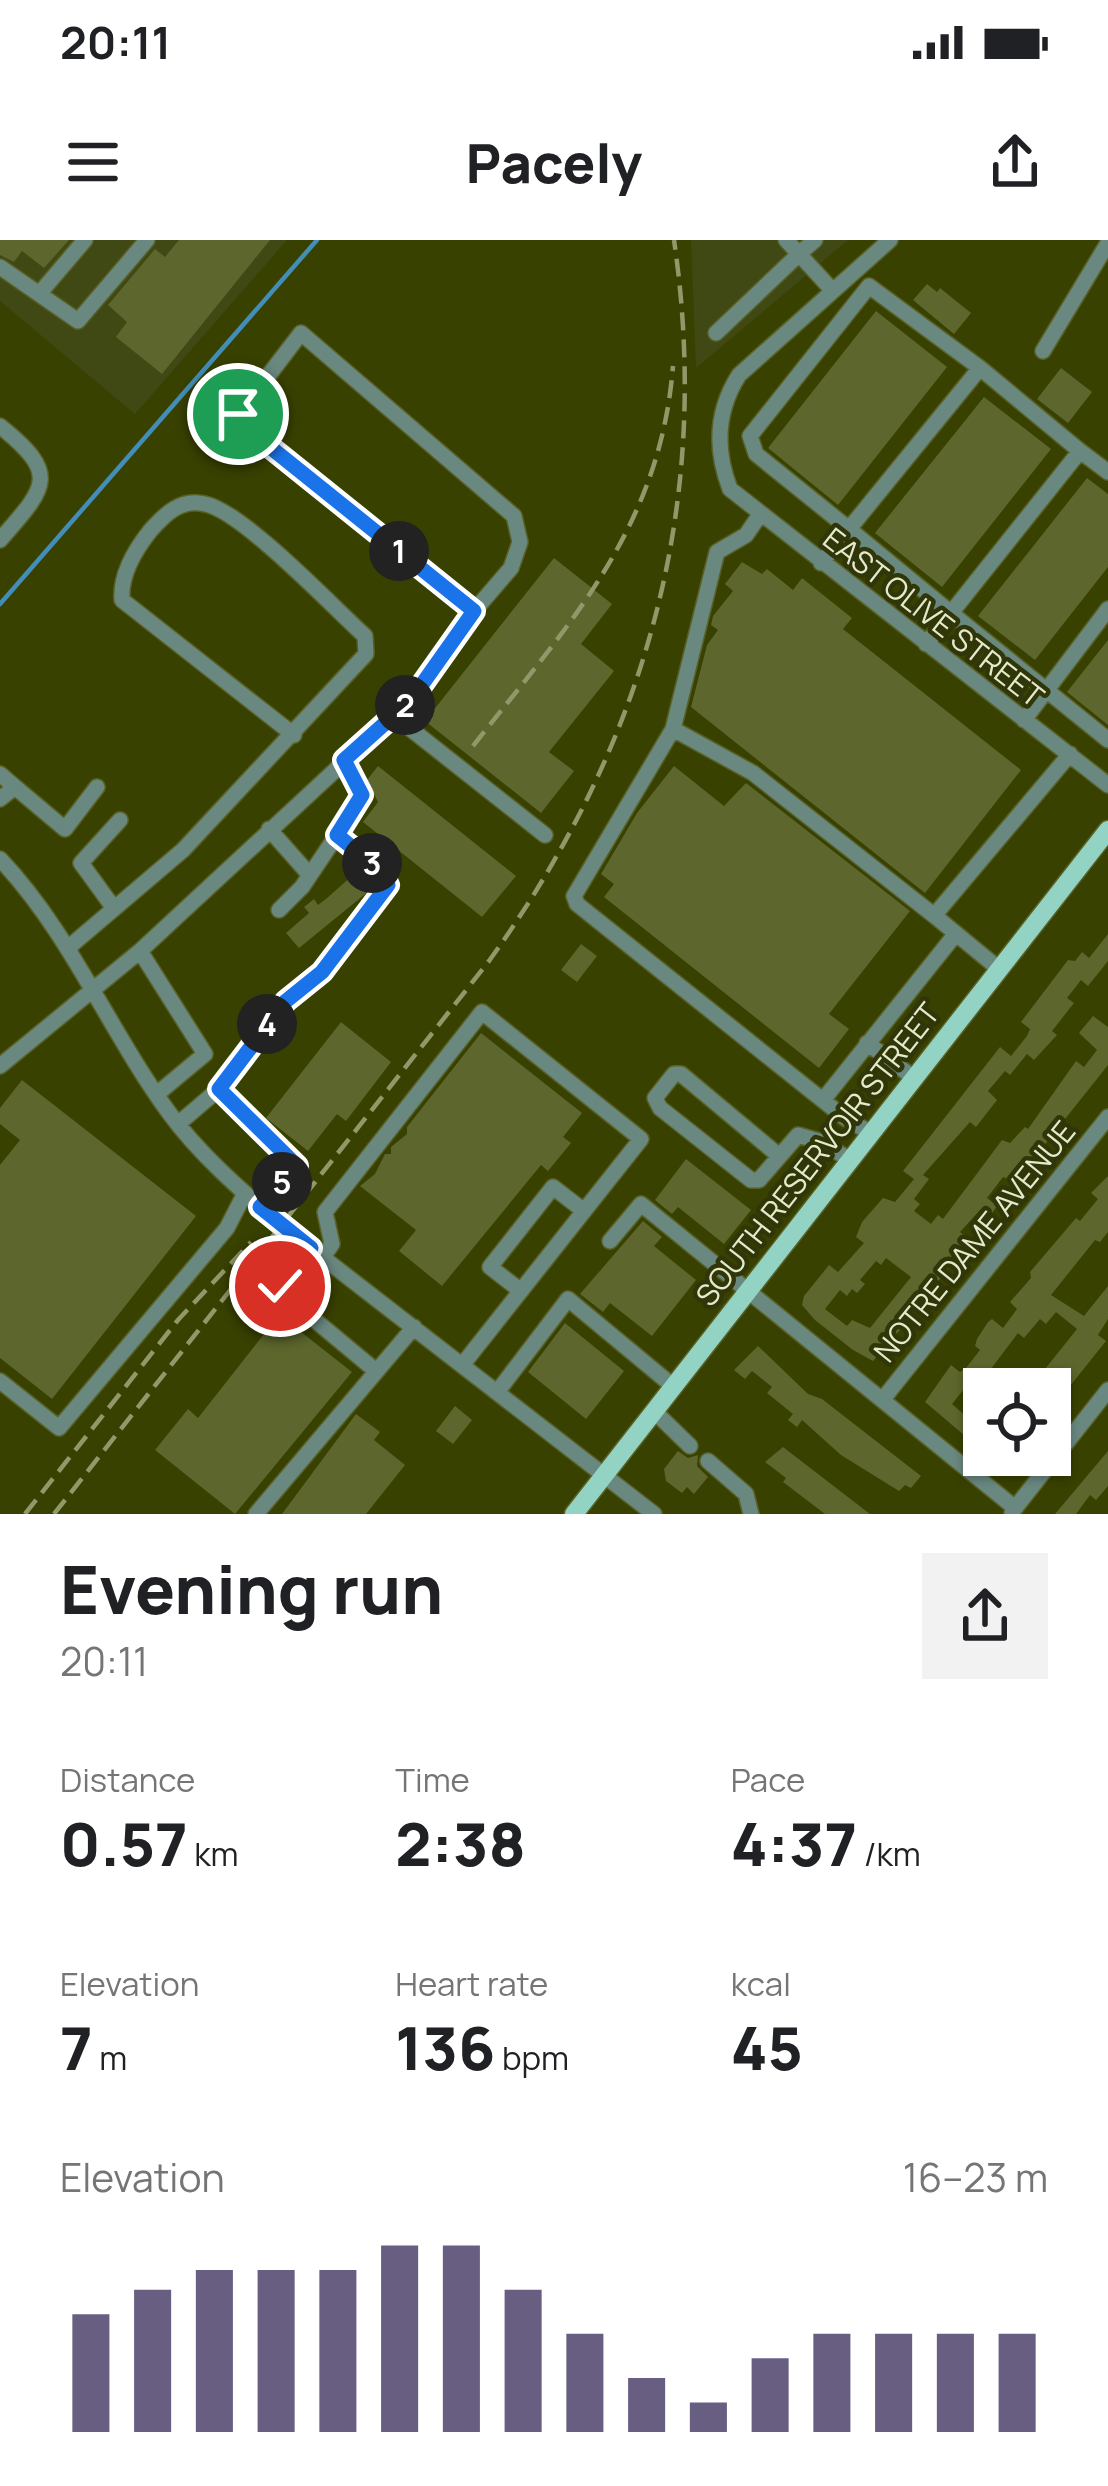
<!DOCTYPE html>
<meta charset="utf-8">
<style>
body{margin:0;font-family:Manrope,sans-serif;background:#f2f2f2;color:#202124;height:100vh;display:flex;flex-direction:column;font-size:45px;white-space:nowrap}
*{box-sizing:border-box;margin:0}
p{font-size:39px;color:#757577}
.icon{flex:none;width:66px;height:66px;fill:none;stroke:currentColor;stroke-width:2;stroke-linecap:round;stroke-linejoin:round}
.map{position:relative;height:1274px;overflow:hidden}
.panel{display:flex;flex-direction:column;background:#fff;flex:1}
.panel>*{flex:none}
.fabs{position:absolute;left:963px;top:1128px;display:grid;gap:24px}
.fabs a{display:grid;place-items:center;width:108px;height:108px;border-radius:0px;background:#fff;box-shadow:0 3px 9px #0004;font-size:60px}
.pin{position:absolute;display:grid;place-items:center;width:102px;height:102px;color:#fff;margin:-51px;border:6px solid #fff;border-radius:50%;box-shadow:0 3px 12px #0007}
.km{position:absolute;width:60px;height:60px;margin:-30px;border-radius:50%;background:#222;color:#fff;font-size:33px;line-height:60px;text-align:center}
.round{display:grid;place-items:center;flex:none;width:126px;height:126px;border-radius:0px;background:#f2f2f2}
.head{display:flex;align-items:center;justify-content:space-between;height:204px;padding:0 60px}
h1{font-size:66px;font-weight:800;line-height:90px}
.figures{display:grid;grid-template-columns:repeat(3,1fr);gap:18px;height:204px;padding:12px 60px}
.figures div{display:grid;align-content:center}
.figures b{font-size:60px;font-weight:800}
.figures small{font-size:33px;font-weight:400}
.figures p{font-size:33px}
.chart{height:336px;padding:24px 60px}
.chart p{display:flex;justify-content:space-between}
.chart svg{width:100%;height:216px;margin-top:12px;stroke:#685e82;stroke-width:6}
.status{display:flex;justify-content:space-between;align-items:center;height:84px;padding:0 60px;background:#fff;direction:ltr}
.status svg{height:33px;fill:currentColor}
header{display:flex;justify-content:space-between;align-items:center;height:156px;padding:0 60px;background:#fff;font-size:54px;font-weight:800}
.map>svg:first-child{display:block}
.built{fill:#404814}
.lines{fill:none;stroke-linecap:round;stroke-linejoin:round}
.stream{stroke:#438eb9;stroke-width:4.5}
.building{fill:#5d662c;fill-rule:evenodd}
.minor-casing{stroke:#586025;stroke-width:18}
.major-casing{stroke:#586025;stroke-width:21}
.minor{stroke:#698880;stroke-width:15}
.major{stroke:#92d3c3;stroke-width:18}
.rail{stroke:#919869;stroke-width:4.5;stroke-dasharray:18 9;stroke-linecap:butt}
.route-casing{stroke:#fff;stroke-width:24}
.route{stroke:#1a73e8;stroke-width:15}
.labels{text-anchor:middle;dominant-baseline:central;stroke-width:9;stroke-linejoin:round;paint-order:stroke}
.street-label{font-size:30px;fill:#e4ebcc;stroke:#303608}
</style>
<div class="status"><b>20:11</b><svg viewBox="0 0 49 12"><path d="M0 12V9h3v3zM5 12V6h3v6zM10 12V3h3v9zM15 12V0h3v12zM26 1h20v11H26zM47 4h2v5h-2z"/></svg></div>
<header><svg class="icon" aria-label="menu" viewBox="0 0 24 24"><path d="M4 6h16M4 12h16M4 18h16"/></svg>Pacely<svg class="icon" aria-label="share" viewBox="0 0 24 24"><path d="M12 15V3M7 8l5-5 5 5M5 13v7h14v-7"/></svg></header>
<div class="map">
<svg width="1108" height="1274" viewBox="0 0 1108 1274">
<rect width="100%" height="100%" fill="#394100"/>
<path class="built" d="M 0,0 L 287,0 L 135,174 L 0,61 Z
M 691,0 L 848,0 L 696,128 Z"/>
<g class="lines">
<path class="stream" d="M 0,364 L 317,0"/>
</g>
<path class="building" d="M 0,0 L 69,0 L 44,28 L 22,11 L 14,22 L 0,15 Z
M 179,0 L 270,0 L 162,134 L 116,97 L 127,82 L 108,65 L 155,9 L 165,17 Z
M 927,44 L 937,52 L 940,48 L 971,73 L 954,94 L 913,60 Z
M 876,71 L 947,127 L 838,265 L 768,208 Z
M 1061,128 L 1092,152 L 1068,183 L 1037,159 Z
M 984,157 L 1051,209 L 942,347 L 875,293 Z
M 1087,238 L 1108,254 L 1108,327 L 1035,420 L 978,376 Z
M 554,318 L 612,364 L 581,404 L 614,431 L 549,512 L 574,531 L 541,573 L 425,481 Z
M 742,322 L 762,334 L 767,329 L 793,350 L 802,338 L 852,378 L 843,389 L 1021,530 L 925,653 L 691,467 L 707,405 L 718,390 L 711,385 L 713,376 L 733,351 L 725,344 Z
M 1108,400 L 1108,485 L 1067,452 Z
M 378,526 L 516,636 L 482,677 L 363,582 L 378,562 L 367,540 Z
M 674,526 L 724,566 L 746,543 L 910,671 L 829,774 L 849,789 L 819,828 L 604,657 L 614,644 L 601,634 L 637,573 Z
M 354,634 L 369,651 L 299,708 L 286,693 L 309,673 L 304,667 L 314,659 L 318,665 L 326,659 Z
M 1108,694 L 1108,721 L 1088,746 L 1081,740 L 1067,758 L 1074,763 L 1052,791 L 1057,795 L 1034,820 L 1027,814 L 1010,835 L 1005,831 L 988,851 L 997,860 L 976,887 L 970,882 L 923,935 L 929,939 L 914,959 L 920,964 L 914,971 L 931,984 L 938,975 L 943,979 L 1002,900 L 1010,903 L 1025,887 L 1028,889 L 1076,821 L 1084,827 L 1097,810 L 1079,793 L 1093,776 L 1108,787 L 1108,825 L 1015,942 L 1003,937 L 987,958 L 997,966 L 990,976 L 981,969 L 960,992 L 969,999 L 964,1008 L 939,1040 L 928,1044 L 905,1084 L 873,1121 L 853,1110 L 815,1080 L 802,1065 L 804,1056 L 829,1025 L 838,1032 L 864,1003 L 856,997 L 862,982 L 883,958 L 895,962 L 914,939 L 903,931 L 1000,807 L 1011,816 L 1027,796 L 1030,789 L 1021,782 L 1068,720 L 1075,721 L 1082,712 L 1089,718 ZM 886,1018 L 911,1037 L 870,1088 L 852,1080 L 847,1086 L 825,1069 L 840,1050 L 847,1056 L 852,1049 L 857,1053 L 865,1044 L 860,1040 L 876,1021 L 881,1025 Z
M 581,704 L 597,716 L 577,742 L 561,730 Z
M 341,782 L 391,822 L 346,881 L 337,874 L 308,911 L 266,878 Z
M 481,793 L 582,873 L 563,897 L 571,903 L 548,931 L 541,925 L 442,1046 L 399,1011 L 416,990 L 360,946 L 375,934 L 385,914 L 391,914 L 391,907 L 407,894 L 407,887 Z
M 22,840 L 196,976 L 52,1159 L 0,1118 L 0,925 L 20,900 L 0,884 L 0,868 Z
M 686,919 L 751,970 L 724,1004 L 678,967 L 672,974 L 655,960 Z
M 1108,936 L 1108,992 L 1100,1002 L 1095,1000 L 1051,1055 L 1084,1076 L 1108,1046 L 1108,1079 L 1098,1095 L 1106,1101 L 1050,1171 L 1050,1149 L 1029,1149 L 1077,1089 L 1056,1072 L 1046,1084 L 1040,1079 L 1024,1098 L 1018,1093 L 975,1150 L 968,1144 L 952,1164 L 984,1192 L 984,1212 L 925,1162 L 951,1125 L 960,1132 L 966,1128 L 980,1110 L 975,1106 L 977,1099 L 988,1082 L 992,1079 L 1003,1088 L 1017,1069 L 1010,1062 L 1031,1038 L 1030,1032 L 1076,978 L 1080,981 L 1098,959 L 1091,953 Z
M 643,981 L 662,997 L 654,1006 L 696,1040 L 652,1096 L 610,1063 L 603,1072 L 580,1054 Z
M 279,1075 L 304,1088 L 301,1092 L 352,1132 L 235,1274 L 155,1210 L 188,1169 L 198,1178 Z
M 565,1083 L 624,1131 L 586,1179 L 528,1132 Z
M 758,1106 L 808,1154 L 822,1159 L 921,1236 L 911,1248 L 905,1245 L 899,1251 L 841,1215 L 802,1180 L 797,1187 L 788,1180 L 793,1174 L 767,1153 L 772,1147 L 752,1131 L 745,1139 L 734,1130 Z
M 455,1166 L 472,1180 L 453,1204 L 436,1191 Z
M 356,1174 L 380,1192 L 374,1200 L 405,1225 L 366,1274 L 282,1274 Z
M 783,1207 L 870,1274 L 825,1274 L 783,1242 L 786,1238 L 765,1222 Z
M 678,1211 L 688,1218 L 698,1215 L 697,1226 L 708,1237 L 694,1254 L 687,1247 L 682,1253 L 666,1241 L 664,1229 Z
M 1108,1211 L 1108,1246 L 1096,1260 L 1090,1255 L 1076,1274 L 1055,1274 Z"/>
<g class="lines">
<defs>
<path id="minor" d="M 85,0 L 39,54 L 78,81 L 147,0
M 786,0 L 799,14 L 815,0
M 890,0 L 739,135 C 716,171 715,210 730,249 L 1108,545
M 0,27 L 39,54
M 716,93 L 799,14 L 833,51
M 1043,111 L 1108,3
M 980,128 L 849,289 L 951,373 L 1080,211 L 1108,232
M 0,186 C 61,235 46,247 0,300
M 759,276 L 746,295 L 717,312 L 673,489 L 574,656 L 577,664 L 845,878 L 871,893
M 821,323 L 849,289 L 756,214 L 750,196 L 869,46 L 980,128 L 1080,211
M 926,404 L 951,373 L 1108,500
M 393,475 L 545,595
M 1024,480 L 1108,369
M 673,489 L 753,533 L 936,677
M 0,534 L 15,547
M 0,559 L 15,547 L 65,589 L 97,547
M 269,589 L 308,633
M 337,595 L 361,555 L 344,520
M 0,619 C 71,694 109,791 170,874 C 201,916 242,951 282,986 L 654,1274
M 113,667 L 81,623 L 120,580
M 69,707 L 183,610 L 366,414 L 365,396 C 333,367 242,271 205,264 C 181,258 165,274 150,291 C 135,310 120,335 122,360 L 294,495
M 999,729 L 936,677 L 938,671 L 1070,514
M 867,803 L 914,838
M 0,826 L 140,711
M 219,849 L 286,761 L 322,732 L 388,645 L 381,631 L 337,595 L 302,647 L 279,670
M 157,854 L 205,814 L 140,711 L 411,460 L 474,371 L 511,328 L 520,302 L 514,276 L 301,93 L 239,174 L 239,181 L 474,371
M 823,860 L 954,696
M 178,884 L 219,849 L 297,926 L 260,967
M 778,915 L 681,834 L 674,834 L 655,858 L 660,868 L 751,940 L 759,940 L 798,895 L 822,902 L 850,920
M 610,1001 L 641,964 L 1015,1268
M 311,1008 L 280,1051 L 376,1131
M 323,1017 L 332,1004 L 325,972 L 482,772 L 641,899 L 463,1124
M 521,1051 L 490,1027 L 553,947 L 584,971
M 0,1141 L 59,1188 L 227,988 L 245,953
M 498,1151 L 568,1059 L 674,1147
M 883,1159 L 1108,877
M 655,1172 L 690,1206
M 708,1221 L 746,1254 L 751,1274
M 1012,1272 L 1108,1150
M 256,1274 L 414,1087"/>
<path id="major" d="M 574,1274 L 1108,590"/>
</defs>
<use href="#minor" class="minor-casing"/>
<use href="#major" class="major-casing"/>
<use href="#minor" class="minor"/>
<use href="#major" class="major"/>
<path class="rail" d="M 473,506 C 569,384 660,289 673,126
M 25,1274 L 178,1080 L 251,1002
M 54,1274 L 489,721 C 645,505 713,265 674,0"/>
</g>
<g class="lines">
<defs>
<path id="route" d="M 238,174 L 244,186 L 474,371 L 411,460 L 344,520 L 362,555 L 337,595 L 381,631 L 388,645 L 322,732 L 286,761 L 219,849 L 297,926 L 260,967 L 311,1008 L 280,1046"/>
</defs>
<use href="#route" class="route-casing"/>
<use href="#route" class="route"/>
</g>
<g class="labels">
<g class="street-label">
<text transform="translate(934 377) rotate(38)">EAST OLIVE STREET</text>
<text transform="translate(817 914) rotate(-52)">SOUTH RESERVOIR STREET</text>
<text transform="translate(974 1001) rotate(-51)">NOTRE DAME AVENUE</text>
</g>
</g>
</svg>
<div class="fabs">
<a><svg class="icon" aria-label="locate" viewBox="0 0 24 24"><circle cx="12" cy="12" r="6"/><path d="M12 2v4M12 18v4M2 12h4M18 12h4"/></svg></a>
</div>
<div class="pin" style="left:238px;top:174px;background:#1e9e55"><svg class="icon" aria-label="arrive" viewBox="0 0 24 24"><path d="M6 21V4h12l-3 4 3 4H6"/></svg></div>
<div class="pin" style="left:280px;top:1046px;background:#d93025"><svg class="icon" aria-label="check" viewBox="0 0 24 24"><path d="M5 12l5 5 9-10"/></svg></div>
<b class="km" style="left:399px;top:311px">1</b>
<b class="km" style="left:405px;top:465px">2</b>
<b class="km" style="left:372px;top:623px">3</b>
<b class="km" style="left:267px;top:784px">4</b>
<b class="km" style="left:282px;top:942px">5</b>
</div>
<section class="panel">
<div class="head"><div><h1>Evening run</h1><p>20:11</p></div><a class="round"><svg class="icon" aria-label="share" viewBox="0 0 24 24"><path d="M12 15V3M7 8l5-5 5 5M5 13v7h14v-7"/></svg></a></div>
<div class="figures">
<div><p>Distance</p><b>0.57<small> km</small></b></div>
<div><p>Time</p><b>2:38</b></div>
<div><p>Pace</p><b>4:37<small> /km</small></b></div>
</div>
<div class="figures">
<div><p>Elevation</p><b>7<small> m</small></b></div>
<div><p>Heart rate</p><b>136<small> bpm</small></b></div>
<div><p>kcal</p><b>45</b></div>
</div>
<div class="chart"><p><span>Elevation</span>16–23 m</p>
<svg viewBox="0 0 160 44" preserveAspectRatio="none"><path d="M5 44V20M15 44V15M25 44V11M35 44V11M45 44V11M55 44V6M65 44V6M75 44V15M85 44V24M95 44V33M105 44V38M115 44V29M125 44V24M135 44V24M145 44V24M155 44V24"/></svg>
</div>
</section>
